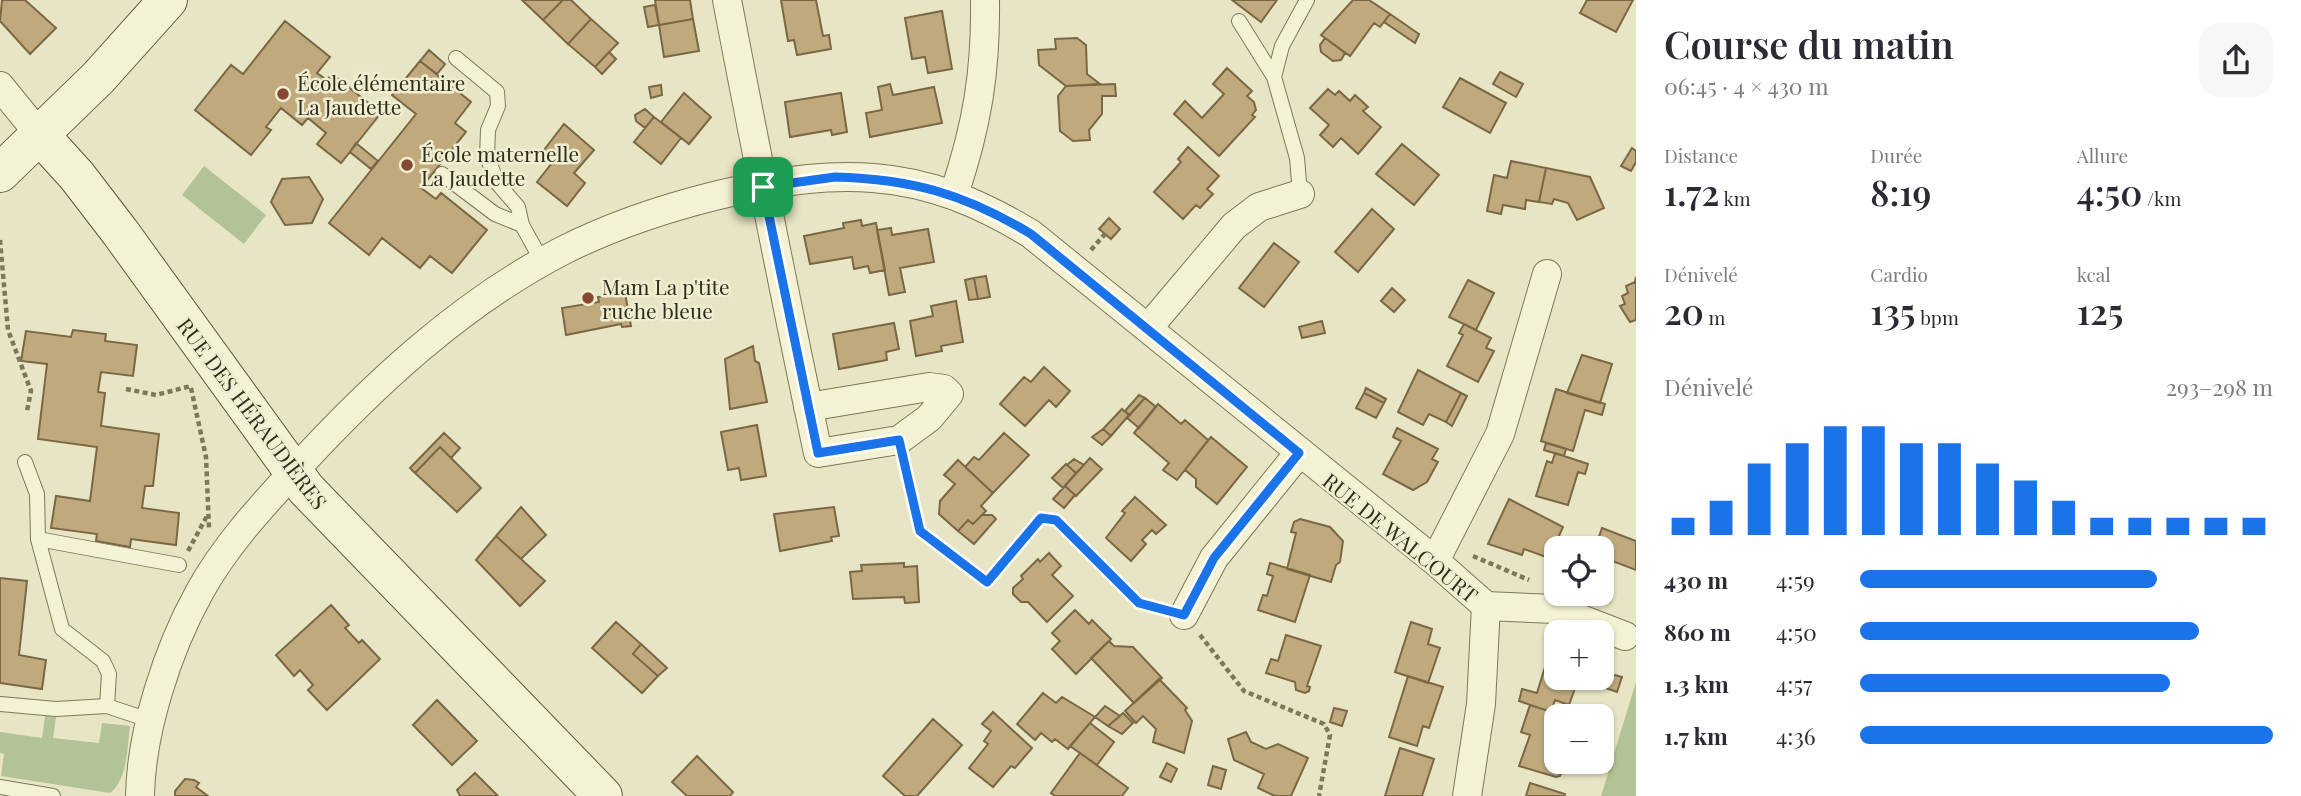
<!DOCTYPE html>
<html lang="fr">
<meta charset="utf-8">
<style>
body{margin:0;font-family:"Playfair Display",serif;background:#f7f7f7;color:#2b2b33;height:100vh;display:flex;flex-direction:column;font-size:26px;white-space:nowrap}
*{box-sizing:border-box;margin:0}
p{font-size:23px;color:#7c7c81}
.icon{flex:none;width:38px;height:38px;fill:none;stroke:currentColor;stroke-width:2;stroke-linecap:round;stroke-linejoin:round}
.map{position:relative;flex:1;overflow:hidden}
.details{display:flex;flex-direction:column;background:#fff;width:665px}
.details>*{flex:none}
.fabs{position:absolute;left:1544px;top:536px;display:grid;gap:14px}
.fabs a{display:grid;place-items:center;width:70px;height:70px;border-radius:14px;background:#fff;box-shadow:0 2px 5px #0004;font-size:35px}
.pin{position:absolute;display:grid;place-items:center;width:60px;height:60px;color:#fff;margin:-30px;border-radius:14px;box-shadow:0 4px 10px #0006}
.round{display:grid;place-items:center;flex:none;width:74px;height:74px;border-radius:21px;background:#f7f7f7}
.head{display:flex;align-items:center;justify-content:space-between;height:119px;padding:0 28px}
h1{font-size:38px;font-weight:600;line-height:52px}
.figures{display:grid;grid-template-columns:repeat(3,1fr);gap:10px;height:119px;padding:7px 28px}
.figures div{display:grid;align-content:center}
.figures b{font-size:35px;font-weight:600}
.figures small{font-size:19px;font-weight:400}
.figures p{font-size:19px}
.chart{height:196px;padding:14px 28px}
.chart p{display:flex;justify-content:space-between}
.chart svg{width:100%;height:126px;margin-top:7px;stroke:#1a73e8;stroke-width:6}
ul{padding:0 28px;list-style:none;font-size:23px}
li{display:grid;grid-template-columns:112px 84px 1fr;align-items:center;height:52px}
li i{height:18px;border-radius:9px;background:#1a73e8}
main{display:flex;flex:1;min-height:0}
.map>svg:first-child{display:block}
.green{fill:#b3c398}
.building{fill:#c0aa7d;stroke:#7a6845;stroke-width:2}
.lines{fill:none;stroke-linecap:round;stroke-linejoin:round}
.lane-casing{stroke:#7f775c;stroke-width:16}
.street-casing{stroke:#7f775c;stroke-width:30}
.secondary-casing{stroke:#60583f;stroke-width:40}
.path{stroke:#7f775c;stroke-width:4.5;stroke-dasharray:5 3.5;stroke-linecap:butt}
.lane{stroke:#f3f2d4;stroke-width:14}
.street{stroke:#f3f2d4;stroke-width:28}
.secondary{stroke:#f3f2d4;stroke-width:38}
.route-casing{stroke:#fff;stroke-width:14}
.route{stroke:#1a73e8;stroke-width:9}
.poi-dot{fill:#854834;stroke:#f0eed1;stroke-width:2.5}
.labels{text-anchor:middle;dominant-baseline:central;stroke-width:5;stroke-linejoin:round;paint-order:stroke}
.poi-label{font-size:21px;fill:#302c1e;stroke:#f0eed1;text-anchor:start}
.street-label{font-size:21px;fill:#302c1e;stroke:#f0eed1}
</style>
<main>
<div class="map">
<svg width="1636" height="796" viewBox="0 0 1636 796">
<rect width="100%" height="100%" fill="#e7e5c3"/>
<path class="green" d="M 204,166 L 266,215 L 244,244 L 182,195 Z
M 1636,682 L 1636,796 L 1601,796 Z
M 45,716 L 56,717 L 53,738 L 99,743 L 102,723 L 130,726 C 127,748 128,779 110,793 L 1,776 L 4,754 L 0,753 L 0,732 L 42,738 Z"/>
<path class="building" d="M 2,0 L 25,0 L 56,28 L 30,54 L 0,21 Z
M 522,0 L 563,0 L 543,20 Z
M 563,0 L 571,0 L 591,19 L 568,44 L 543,20 Z
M 655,0 L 690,0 L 693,19 L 659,25 Z
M 781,0 L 816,0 L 823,36 L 829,35 L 831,49 L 797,55 L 794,40 L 788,41 Z
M 1232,0 L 1277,0 L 1261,22 Z
M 1353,0 L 1369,0 L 1390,14 L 1380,27 L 1374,23 L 1350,56 L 1321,35 Z
M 1587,0 L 1633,0 L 1616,32 L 1580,13 Z
M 655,5 L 659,25 L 648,27 L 644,7 Z
M 942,11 L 952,69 L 928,73 L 925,57 L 912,59 L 905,18 Z
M 1390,14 L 1419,34 L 1415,43 L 1384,22 Z
M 591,19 L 618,43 L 595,67 L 568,44 Z
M 693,19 L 699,51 L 664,57 L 659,25 Z
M 285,21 L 330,57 L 317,73 L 327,80 L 332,74 L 381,113 L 341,163 L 317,144 L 326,133 L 308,118 L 302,125 L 281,108 L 266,127 L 271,130 L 251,155 L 195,110 L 231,65 L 243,74 Z
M 1077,38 L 1086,45 L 1087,74 L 1100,84 L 1066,86 L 1039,65 L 1038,50 L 1056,49 L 1055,39 Z
M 1325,38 L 1345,53 L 1341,60 L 1333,61 L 1321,52 L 1320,45 Z
M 429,50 L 445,64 L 437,74 L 420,61 Z
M 609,52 L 616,59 L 602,74 L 595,67 Z
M 420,61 L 471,102 L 455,123 L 466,132 L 421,188 L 436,199 L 441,193 L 487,230 L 452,273 L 430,256 L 420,268 L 382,238 L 369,255 L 329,223 L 416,114 L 392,95 Z
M 1227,68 L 1252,91 L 1247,96 L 1254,102 L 1256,110 L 1252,115 L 1255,117 L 1219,156 L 1174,114 L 1185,101 L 1202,118 L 1224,94 L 1213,84 Z
M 1500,72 L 1523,84 L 1516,97 L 1493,84 Z
M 1460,78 L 1506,103 L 1490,133 L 1443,107 Z
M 890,84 L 893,95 L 934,87 L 942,123 L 870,137 L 866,113 L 882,110 L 878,87 Z
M 1115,84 L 1116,96 L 1102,96 L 1102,114 L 1089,130 L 1090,140 L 1073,141 L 1060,131 L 1058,96 L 1066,86 Z
M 661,85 L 662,95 L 651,98 L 649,87 Z
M 1328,89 L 1335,95 L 1339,91 L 1350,101 L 1355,95 L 1368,107 L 1363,111 L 1381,127 L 1358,154 L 1341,138 L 1333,147 L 1320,135 L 1329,125 L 1310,108 Z
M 684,93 L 711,117 L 689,144 L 661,122 Z
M 841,93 L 847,132 L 832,135 L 831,130 L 790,137 L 785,102 Z
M 645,109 L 654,117 L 645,128 L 636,121 L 635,115 Z
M 654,117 L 681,138 L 661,164 L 634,142 Z
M 564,124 L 594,150 L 574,173 L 585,183 L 567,206 L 537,182 L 555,159 L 544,150 Z
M 356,143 L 378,161 L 371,169 L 350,152 Z
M 1402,144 L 1439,175 L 1414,205 L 1376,174 Z
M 1188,147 L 1219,176 L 1207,189 L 1213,194 L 1200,208 L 1196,205 L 1183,219 L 1154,192 L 1181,162 L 1178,159 Z
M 1632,148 L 1636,151 L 1636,162 L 1631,171 L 1621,166 Z
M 1511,161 L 1546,168 L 1539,202 L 1526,200 L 1525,209 L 1503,205 L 1501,214 L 1487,211 L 1494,175 L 1507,178 Z
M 1546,168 L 1590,177 L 1604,208 L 1577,220 L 1568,203 L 1554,199 L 1552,204 L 1539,202 Z
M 309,177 L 323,199 L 312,223 L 285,225 L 271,202 L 282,179 Z
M 1372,209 L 1394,229 L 1358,272 L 1335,252 Z
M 1109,218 L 1120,229 L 1111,239 L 1099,229 Z
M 861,220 L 862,226 L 876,223 L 885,270 L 870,273 L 868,266 L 854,269 L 852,257 L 810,264 L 804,236 L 844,228 L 843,223 Z
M 891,228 L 892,235 L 928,229 L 934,262 L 900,268 L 905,292 L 889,295 L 877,230 Z
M 1274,243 L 1299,262 L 1264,307 L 1239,288 Z
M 986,276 L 990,297 L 978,299 L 974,278 Z
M 1636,277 L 1636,320 L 1630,322 L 1620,306 L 1625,304 L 1622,296 L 1628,293 L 1626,286 L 1635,282 Z
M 974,278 L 978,299 L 969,300 L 965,280 Z
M 1468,280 L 1494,293 L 1476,330 L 1449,317 Z
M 1392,288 L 1405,300 L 1394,312 L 1381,301 Z
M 625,293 L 631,326 L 622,327 L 621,324 L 566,335 L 562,308 L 599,302 L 598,297 Z
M 956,301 L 963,342 L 941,346 L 942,351 L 916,356 L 910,321 L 933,316 L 931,306 Z
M 1322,321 L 1325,333 L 1302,338 L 1299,327 Z
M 894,323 L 899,349 L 886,352 L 887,360 L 839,369 L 833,334 Z
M 1464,324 L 1491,338 L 1486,348 L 1494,351 L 1478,382 L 1447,366 L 1463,335 L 1459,333 Z
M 73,330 L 106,334 L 105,341 L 137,345 L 133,376 L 101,372 L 98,392 L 105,393 L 101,426 L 159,434 L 153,486 L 145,486 L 142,508 L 179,513 L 176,545 L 131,539 L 130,547 L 96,541 L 97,534 L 51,528 L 56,496 L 90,501 L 97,447 L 38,439 L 47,364 L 21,361 L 26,331 L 71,337 Z
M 753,346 L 755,361 L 759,363 L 767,402 L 730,409 L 725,359 Z
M 1582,355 L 1612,364 L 1600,403 L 1567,393 Z
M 1044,367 L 1070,391 L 1056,407 L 1049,400 L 1025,426 L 1000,404 L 1024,377 L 1031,382 Z
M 1418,370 L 1461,393 L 1446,422 L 1429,414 L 1423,425 L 1398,412 Z
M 1366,388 L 1386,399 L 1384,403 L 1364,393 Z
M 1556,389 L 1605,404 L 1602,415 L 1585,410 L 1573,451 L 1541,441 Z
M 1364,393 L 1384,403 L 1376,418 L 1356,408 Z
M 1461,393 L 1467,396 L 1452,426 L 1446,422 Z
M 1139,395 L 1145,398 L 1129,415 L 1125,411 Z
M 1145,398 L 1156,407 L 1139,428 L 1127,418 Z
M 1158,404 L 1181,424 L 1185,420 L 1208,440 L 1177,480 L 1163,470 L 1169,463 L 1134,433 Z
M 1122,409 L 1129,415 L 1111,436 L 1103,429 Z
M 757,425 L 766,476 L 741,480 L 739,468 L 728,470 L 721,432 Z
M 1397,428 L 1438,449 L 1432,459 L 1438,462 L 1427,482 L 1413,490 L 1383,474 L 1401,441 L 1393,437 Z
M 1103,429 L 1111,436 L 1102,445 L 1092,437 Z
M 444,433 L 460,448 L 451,458 L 440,447 L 415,473 L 410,468 Z
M 1004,433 L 1029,455 L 993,493 L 965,467 L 974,457 L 979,460 Z
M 1211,437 L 1247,467 L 1217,504 L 1196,487 L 1196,479 L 1185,470 Z
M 1546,443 L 1566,449 L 1564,456 L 1544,450 Z
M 440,447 L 481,488 L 457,512 L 415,473 Z
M 1555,453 L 1588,464 L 1585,474 L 1578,472 L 1568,505 L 1536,496 L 1547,461 L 1552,463 Z
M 1090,458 L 1102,469 L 1076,496 L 1065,486 Z
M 1074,459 L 1084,465 L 1076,473 L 1067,465 Z
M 958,460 L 993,493 L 981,506 L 986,511 L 973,524 L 968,520 L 958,531 L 939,514 L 940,501 L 955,484 L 944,475 Z
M 1066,464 L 1076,473 L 1063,488 L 1052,478 Z
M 1065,486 L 1075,495 L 1064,508 L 1053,499 Z
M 1135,497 L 1166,525 L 1156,534 L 1152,530 L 1142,540 L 1146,544 L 1131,561 L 1106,538 L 1125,513 L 1122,511 Z
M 1509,499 L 1563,527 L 1549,558 L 1524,549 L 1522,555 L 1488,544 Z
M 521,507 L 546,535 L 521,559 L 496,536 Z
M 834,507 L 839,536 L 831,537 L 832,541 L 780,551 L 774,514 Z
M 982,515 L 992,515 L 996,519 L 974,544 L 958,531 L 968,520 L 973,524 Z
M 1300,519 L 1330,527 L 1343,541 L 1340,562 L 1336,565 L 1331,582 L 1287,569 L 1296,533 L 1291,532 L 1294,522 Z
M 1602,528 L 1636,541 L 1636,570 L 1610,560 L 1605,572 L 1601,570 L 1601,548 L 1595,548 Z
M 496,536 L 545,581 L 520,606 L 476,560 Z
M 1049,553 L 1061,566 L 1052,575 L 1073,596 L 1047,622 L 1028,602 L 1021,602 L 1013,594 L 1013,588 L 1023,579 L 1021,576 L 1038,559 L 1040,562 Z
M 904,563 L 904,567 L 917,566 L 919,602 L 905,603 L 904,597 L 853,599 L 850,572 L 862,571 L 861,565 Z
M 1270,563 L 1310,575 L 1295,622 L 1258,610 L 1263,595 L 1267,596 L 1273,576 L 1267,574 Z
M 0,578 L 27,581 L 19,655 L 46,660 L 42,689 L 0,683 Z
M 331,605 L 349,625 L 345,628 L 359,643 L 362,640 L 380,659 L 327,710 L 308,690 L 313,685 L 300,670 L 294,676 L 276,655 Z
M 1075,610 L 1089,624 L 1092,620 L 1111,639 L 1076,674 L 1052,649 L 1060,641 L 1052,633 Z
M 616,622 L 641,644 L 633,654 L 658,676 L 642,693 L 592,648 Z
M 1411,622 L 1432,629 L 1428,644 L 1440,648 L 1428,683 L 1395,672 Z
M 1286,635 L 1321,646 L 1307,686 L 1310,687 L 1309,691 L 1305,693 L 1296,690 L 1295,682 L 1266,673 L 1271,659 L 1278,661 Z
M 1109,641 L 1114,646 L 1133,647 L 1162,678 L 1134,703 L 1091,658 Z
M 641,644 L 667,668 L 658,676 L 633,654 Z
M 1550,651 L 1556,653 L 1556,677 L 1579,677 L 1569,705 L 1555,700 L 1551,712 L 1519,701 L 1522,689 L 1537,693 Z
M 1607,673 L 1622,677 L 1617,692 L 1603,687 Z
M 1408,676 L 1443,687 L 1429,728 L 1423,726 L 1417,746 L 1389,737 Z
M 1159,679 L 1187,708 L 1185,710 L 1192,721 L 1184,753 L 1153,742 L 1156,729 L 1143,716 L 1136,723 L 1125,711 Z
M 1043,693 L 1056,703 L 1062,697 L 1095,717 L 1068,749 L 1055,739 L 1052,742 L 1041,733 L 1035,740 L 1017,724 Z
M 437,700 L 477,741 L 452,765 L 413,725 Z
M 1530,705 L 1564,716 L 1556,716 L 1556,761 L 1565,761 L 1560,776 L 1556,777 L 1519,766 L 1530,735 L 1521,732 Z
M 1105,706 L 1120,716 L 1108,726 L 1095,717 Z
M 1334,708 L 1347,711 L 1342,726 L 1330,722 Z
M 993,712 L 1032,748 L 1015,768 L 1011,766 L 993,787 L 969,768 L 988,744 L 984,741 L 991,731 L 982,724 Z
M 1123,713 L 1133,723 L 1122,734 L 1108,726 Z
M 933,719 L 962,745 L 917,796 L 905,796 L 883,776 Z
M 1090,723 L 1114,742 L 1097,765 L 1070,746 Z
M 1246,732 L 1251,742 L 1266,749 L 1278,744 L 1308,758 L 1291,796 L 1275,796 L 1258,788 L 1264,774 L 1234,760 L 1228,739 Z
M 1400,748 L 1434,759 L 1422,796 L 1385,796 Z
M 1080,753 L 1128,788 L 1122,796 L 1055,796 L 1051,793 Z
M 697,756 L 733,792 L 730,796 L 687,796 L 672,782 Z
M 1167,763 L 1177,769 L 1171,782 L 1160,777 Z
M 1213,766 L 1226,770 L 1221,789 L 1208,785 Z
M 475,773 L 498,796 L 460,796 L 457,790 Z
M 185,779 L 194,780 L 199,783 L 196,787 L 208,796 L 175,796 L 175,791 Z
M 1530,783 L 1565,794 L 1564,796 L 1526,796 Z"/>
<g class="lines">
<defs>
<path id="lane" d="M 1239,21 L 1274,77 L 1297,158 L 1300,194
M 456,58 L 497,92 L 498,106 L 488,130 L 487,157 L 498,184 L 518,207 L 522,225 L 543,263
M 1274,77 L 1282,46 L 1307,0
M 442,174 L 495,214 L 522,225
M 25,462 L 37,494 L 38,539 L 62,629 L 103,661 L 109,674 L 107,706
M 38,539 L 179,565
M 0,704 L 56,709 L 107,706 L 152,721
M 0,787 L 53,796"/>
<path id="street" d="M 727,0 C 756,151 786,302 818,453 L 899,440 L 929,418 L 949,394 L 944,389 L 929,387 L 808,407
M 0,86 L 39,134
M 954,194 C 977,126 986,72 985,0
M 1148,328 L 1234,226 L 1259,207 L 1300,194
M 1435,561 L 1500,434 L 1547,274
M 1486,606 L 1555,609 L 1625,636
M 1184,615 L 1214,558 L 1299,453
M 140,796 C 141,731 168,649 199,593 C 224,547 260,508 296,469 C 373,385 460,304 562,251 C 643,210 782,170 873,178 C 931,182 982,204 1031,234 L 1435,561 L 1486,606 L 1481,704 L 1467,796"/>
<path id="secondary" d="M 39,134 L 77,176 L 120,232 L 306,489 L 603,796
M 0,173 L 98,78 L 168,0"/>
</defs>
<use href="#lane" class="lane-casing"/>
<use href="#street" class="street-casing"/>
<use href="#secondary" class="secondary-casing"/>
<path class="path" d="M 0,240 L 8,330 L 31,391 L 27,411
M 1091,250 L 1105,234
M 191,388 L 206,457 L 209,528
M 126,389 L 156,395 L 191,386
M 905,465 L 920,531 L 987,582 L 1041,518 L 1056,520 L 1139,603 L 1160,609
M 188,551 L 207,516
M 1473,556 L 1529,580
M 1200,635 L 1244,691 L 1324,724 L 1330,735 L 1319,796"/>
<use href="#lane" class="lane"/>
<use href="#street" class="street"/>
<use href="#secondary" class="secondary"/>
</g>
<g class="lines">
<defs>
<path id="route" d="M 835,177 C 912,179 965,194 1031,234 L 1299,453 L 1214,558 L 1184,615 L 1139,603 L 1056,520 L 1041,518 L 987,582 L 920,531 L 899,440 L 818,453 L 763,187 Z"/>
</defs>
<use href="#route" class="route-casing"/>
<use href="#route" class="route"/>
</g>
<g class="poi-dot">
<circle cx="283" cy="94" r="7"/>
<circle cx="407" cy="165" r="7"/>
<circle cx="588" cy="298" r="7"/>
</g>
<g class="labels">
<g class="poi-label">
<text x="297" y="82">École élémentaire<tspan x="297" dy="24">La Jaudette</tspan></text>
<text x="421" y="153">École maternelle<tspan x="421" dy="24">La Jaudette</tspan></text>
<text x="602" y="286">Mam La p'tite<tspan x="602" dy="24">ruche bleue</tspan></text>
</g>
<g class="street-label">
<text transform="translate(253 413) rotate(53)">RUE DES HÉRAUDIÈRES</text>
<text transform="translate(1401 537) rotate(39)">RUE DE WALCOURT</text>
</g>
</g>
</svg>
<div class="fabs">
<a><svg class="icon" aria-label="locate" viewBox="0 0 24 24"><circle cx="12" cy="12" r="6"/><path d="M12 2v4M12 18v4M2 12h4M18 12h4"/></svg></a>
<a>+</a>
<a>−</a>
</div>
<div class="pin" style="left:763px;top:187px;background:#1e9e55"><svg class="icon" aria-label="arrive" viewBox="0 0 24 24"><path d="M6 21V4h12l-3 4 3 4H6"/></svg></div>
</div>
<section class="details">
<div class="head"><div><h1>Course du matin</h1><p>06:45 · 4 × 430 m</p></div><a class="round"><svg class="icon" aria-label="share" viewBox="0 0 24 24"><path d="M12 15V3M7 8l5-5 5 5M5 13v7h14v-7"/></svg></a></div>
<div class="figures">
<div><p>Distance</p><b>1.72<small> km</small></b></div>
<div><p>Durée</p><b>8:19</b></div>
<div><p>Allure</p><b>4:50<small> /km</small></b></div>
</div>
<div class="figures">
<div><p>Dénivelé</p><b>20<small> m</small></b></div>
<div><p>Cardio</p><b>135<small> bpm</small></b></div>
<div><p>kcal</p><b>125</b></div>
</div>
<div class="chart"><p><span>Dénivelé</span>293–298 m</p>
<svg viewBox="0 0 160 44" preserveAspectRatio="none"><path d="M5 44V38M15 44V32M25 44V19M35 44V12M45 44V6M55 44V6M65 44V12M75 44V12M85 44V19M95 44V25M105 44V32M115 44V38M125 44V38M135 44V38M145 44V38M155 44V38"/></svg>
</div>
<ul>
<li><b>430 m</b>4:59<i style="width:72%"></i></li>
<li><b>860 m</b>4:50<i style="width:82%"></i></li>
<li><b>1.3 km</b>4:57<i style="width:75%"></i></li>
<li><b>1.7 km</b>4:36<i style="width:100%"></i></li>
</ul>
</section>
</main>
